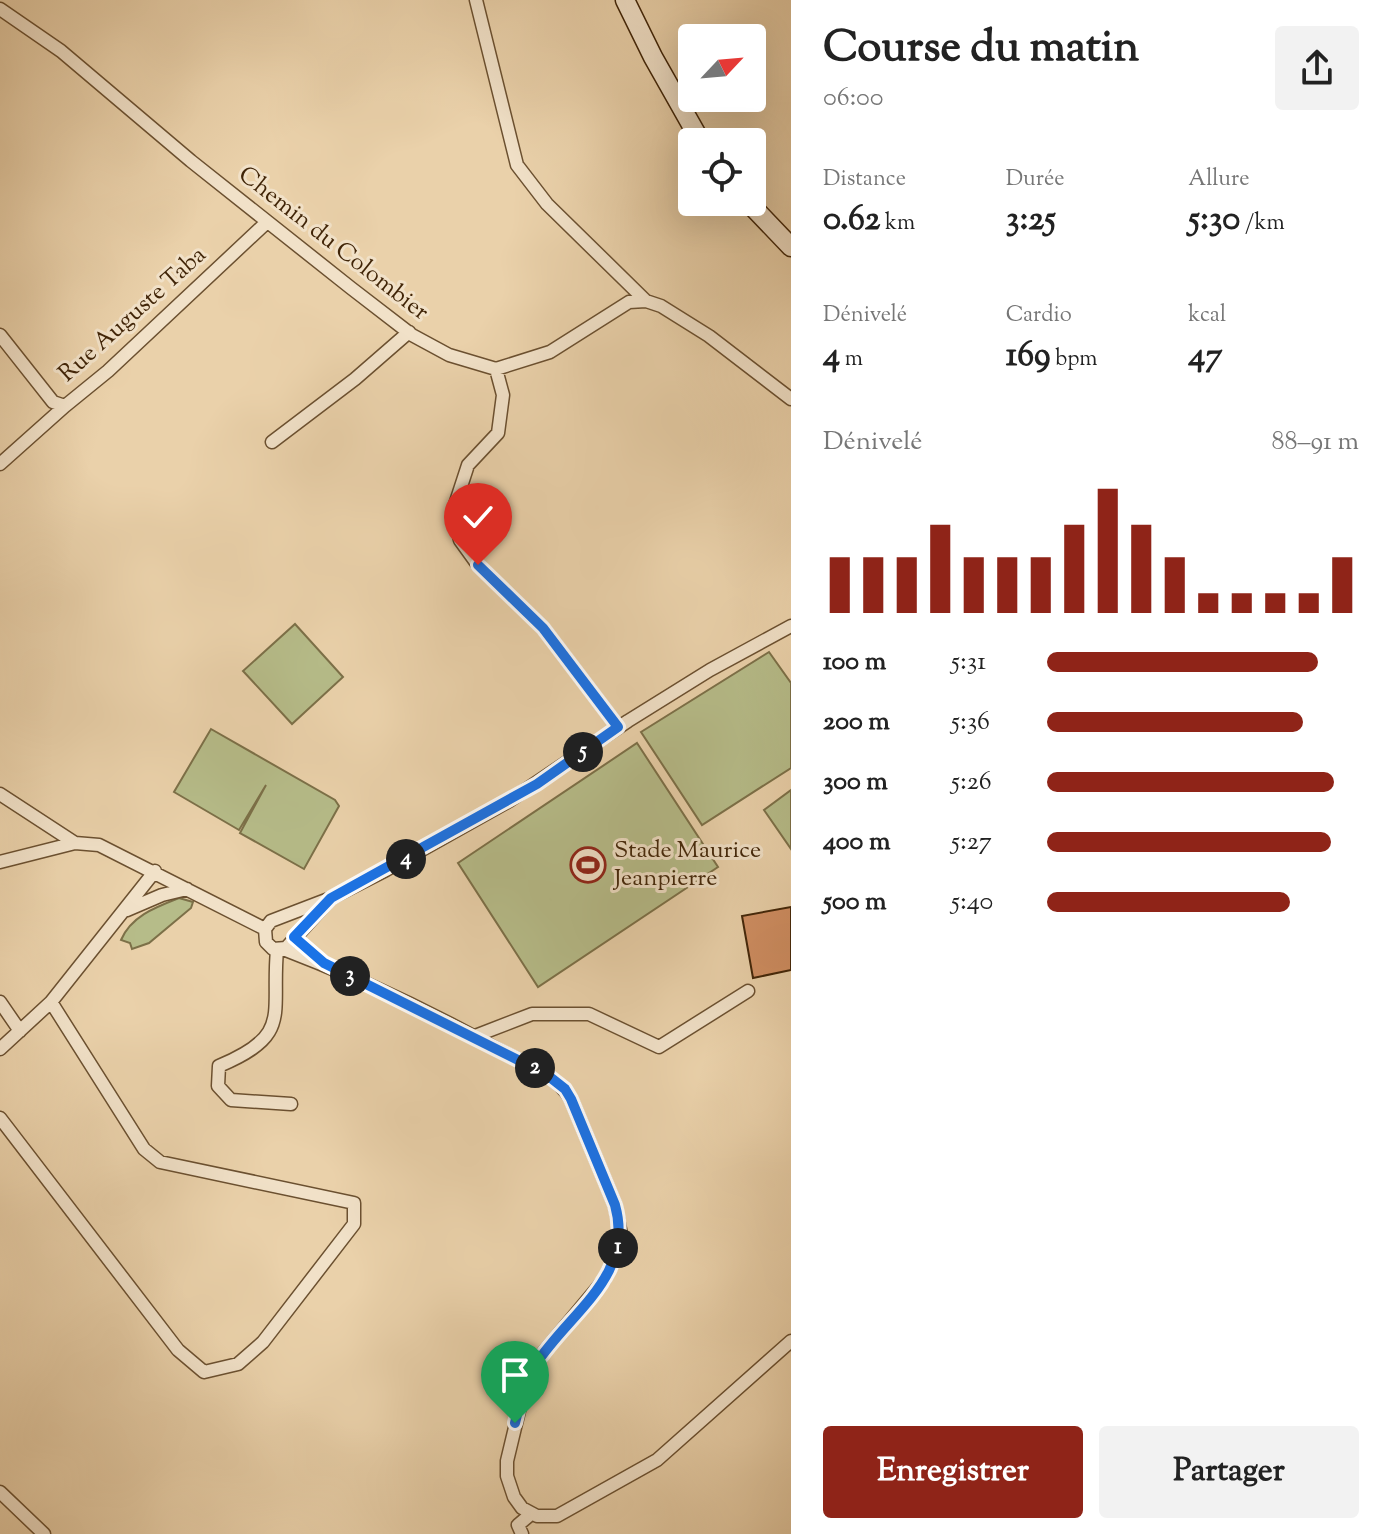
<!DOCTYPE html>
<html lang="fr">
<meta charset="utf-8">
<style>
body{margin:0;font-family:"Sorts Mill Goudy",serif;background:#f2f2f2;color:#222;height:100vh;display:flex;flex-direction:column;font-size:30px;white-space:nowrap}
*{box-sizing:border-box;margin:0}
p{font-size:26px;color:#767676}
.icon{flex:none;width:44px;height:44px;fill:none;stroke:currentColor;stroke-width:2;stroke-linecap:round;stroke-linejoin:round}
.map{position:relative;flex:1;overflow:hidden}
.sheet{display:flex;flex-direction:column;background:#fff;width:600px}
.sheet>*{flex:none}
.needle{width:52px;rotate:64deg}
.fabs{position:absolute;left:678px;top:24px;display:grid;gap:16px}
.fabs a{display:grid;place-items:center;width:88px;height:88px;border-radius:8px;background:#fff;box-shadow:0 8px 32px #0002;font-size:40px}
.pin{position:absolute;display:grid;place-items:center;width:68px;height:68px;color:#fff;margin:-82px -34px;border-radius:50% 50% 50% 0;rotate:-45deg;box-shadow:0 0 8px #0007}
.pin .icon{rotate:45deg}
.km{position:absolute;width:40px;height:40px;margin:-20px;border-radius:50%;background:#222;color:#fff;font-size:22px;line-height:40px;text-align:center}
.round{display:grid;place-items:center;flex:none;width:84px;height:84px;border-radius:8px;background:#f2f2f2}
.overview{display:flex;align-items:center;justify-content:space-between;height:136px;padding:0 32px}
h1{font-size:44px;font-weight:700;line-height:60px}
.stats{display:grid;grid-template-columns:repeat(3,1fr);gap:12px;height:136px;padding:8px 32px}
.stats div{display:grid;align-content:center}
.stats b{font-size:34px;font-weight:700}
.stats small{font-size:22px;font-weight:400}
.stats p{font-size:22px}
.chart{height:224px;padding:16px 32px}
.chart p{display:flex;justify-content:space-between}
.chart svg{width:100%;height:144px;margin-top:8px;stroke:#8f2418;stroke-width:6}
.primary-button{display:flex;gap:16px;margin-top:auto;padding:16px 32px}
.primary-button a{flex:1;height:92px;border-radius:8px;background:#8f2418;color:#fff;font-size:32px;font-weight:700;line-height:92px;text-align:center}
.primary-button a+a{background:#f2f2f2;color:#222}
ul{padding:0 32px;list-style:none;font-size:26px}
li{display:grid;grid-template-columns:128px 96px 1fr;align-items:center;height:60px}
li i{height:20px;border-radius:10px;background:#8f2418}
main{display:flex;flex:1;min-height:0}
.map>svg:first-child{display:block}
.green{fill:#b6bc89;stroke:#7c7048;stroke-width:2}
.building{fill:#d18f63;stroke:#412508;stroke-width:2}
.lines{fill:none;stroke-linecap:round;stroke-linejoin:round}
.street-casing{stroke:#6b5030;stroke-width:15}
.secondary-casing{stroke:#412508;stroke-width:21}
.street{stroke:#f1e1c8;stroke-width:12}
.secondary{stroke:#f1e1c8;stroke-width:18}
.route-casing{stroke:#fff;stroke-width:16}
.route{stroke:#1a73e8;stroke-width:10}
.labels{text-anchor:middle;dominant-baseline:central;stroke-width:6;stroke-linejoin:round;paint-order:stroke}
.street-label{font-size:24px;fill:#412508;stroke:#f1e1c8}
.poi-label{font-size:24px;fill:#412508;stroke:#f1e1c8;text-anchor:start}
</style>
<main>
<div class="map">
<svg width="791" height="1534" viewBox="0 0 791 1534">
<rect width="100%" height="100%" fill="#ead1aa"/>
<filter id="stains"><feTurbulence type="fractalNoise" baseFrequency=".0025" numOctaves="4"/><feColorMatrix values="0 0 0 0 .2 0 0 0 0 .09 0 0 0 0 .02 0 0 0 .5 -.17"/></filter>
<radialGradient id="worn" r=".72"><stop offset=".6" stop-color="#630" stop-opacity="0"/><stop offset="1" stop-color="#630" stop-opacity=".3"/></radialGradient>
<path class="green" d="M 295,624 L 343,677 L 292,724 L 243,671 Z
M 769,652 L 791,683 L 791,768 L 702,825 L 641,732 Z
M 211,729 L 335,800 L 339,806 L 304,869 L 240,833 L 266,785 L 239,830 L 174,792 Z
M 637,743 L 718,867 L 538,987 L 458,863 Z
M 791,790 L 791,849 L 764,810 Z
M 179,898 L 193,902 L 191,908 L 149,943 L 132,949 L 130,943 L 121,940 C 131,916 156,907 179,898 Z"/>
<path class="building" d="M 791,907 L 791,970 L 753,978 L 742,916 Z"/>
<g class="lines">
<defs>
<path id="street" d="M 476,0 L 517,165 L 547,204 L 646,301
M 0,9 L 61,51 L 191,161 L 351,288 L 412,335 L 449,355 L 496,369 L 550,352 L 629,302 L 646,301 L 661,306 L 709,336 L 791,399
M 0,335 L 53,402 L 65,406 L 108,371 L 267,222
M 496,369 L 503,395 L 498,433 L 468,465 L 453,511 L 460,540 L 478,565 L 543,628 L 618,727
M 272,442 L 355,379 L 409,332
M 0,464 L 65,406
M 0,794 L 75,843
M 0,862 L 75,843 L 99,845 L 265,929
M 331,898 L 286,948 L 273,949 L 266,942 L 265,929 L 271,921 L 331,898 L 386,870 L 509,801 L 628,721 L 710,670 L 791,626
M 127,910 L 162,895 L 187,889
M 283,949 C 356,977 427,1010 495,1048 C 523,1064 553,1071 571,1099 L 615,1205 L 621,1234 L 616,1256 L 604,1280 L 543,1353 L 524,1390 L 507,1461 L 507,1476 L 514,1497 L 522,1508 L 537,1516 L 557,1516 L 657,1460 L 791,1341
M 277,950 C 271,1015 293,1035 219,1066 L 218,1086 L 231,1100 L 291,1104
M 0,1002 L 20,1031
M 475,1036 L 532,1014 L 589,1014 L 659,1047 L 748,991
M 0,1049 L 51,1002 L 155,871
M 0,1118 L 178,1350 L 204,1372 L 238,1364 L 263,1342 L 354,1224 L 354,1203 L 160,1162 L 144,1149 L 51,1002
M 0,1492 L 44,1534
M 522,1534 L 518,1525 L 531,1514"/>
<path id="secondary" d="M 625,0 L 653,57 L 701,142
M 748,202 L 791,247"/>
</defs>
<use href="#street" class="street-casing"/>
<use href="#secondary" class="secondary-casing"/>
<use href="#street" class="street"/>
<use href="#secondary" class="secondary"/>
</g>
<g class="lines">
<defs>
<path id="route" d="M 478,565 L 543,628 L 618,727 L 537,784 L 331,898 L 294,937 L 324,963 L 546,1074 L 565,1089 L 571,1099 L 615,1205 C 635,1276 570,1312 536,1364 C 524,1382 520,1403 515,1423"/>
</defs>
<use href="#route" class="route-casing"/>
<use href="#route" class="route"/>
</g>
<defs>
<symbol id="stadium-ring" viewBox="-11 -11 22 22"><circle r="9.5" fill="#f1e1c8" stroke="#8f2418" stroke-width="1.5"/><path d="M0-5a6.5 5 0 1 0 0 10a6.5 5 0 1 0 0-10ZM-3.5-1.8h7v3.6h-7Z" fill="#8f2418"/></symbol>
</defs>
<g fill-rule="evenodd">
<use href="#stadium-ring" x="568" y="845" width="40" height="40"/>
</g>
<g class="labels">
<g class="street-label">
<text transform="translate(333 244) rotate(38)">Chemin du Colombier</text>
<text transform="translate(133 315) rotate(-42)">Rue Auguste Taba</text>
</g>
<g class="poi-label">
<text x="614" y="851">Stade Maurice<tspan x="614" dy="28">Jeanpierre</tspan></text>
</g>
</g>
<rect width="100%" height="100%" filter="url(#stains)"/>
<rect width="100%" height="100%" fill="url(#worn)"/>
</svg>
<div class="fabs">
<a><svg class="needle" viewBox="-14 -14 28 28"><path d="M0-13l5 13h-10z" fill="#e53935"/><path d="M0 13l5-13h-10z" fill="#767676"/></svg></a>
<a><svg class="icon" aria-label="locate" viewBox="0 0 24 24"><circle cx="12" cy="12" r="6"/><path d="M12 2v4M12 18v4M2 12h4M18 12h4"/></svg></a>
</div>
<div class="pin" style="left:515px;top:1423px;background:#1e9e55"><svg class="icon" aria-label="arrive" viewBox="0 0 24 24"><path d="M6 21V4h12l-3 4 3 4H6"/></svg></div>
<div class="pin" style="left:478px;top:565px;background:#d93025"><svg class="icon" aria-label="check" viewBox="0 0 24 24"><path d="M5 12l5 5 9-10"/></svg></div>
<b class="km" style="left:618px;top:1248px">1</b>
<b class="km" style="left:535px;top:1068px">2</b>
<b class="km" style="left:350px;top:976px">3</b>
<b class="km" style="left:406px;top:859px">4</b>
<b class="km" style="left:583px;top:752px">5</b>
</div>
<section class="sheet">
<div class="overview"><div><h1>Course du matin</h1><p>06:00</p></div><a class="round"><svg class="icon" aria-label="share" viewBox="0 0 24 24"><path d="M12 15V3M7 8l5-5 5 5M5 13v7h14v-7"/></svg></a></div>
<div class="stats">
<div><p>Distance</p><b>0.62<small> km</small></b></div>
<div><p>Durée</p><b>3:25</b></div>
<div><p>Allure</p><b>5:30<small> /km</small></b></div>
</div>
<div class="stats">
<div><p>Dénivelé</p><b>4<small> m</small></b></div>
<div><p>Cardio</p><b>169<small> bpm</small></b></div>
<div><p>kcal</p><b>47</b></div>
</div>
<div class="chart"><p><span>Dénivelé</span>88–91 m</p>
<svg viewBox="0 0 160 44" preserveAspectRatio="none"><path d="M5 44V27M15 44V27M25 44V27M35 44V17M45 44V27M55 44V27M65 44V27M75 44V17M85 44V6M95 44V17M105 44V27M115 44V38M125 44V38M135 44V38M145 44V38M155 44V27"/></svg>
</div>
<ul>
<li><b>100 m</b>5:31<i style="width:87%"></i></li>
<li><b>200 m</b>5:36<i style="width:82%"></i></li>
<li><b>300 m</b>5:26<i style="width:92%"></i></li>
<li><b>400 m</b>5:27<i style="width:91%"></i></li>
<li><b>500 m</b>5:40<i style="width:78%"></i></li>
</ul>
<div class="primary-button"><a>Enregistrer</a><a>Partager</a></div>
</section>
</main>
